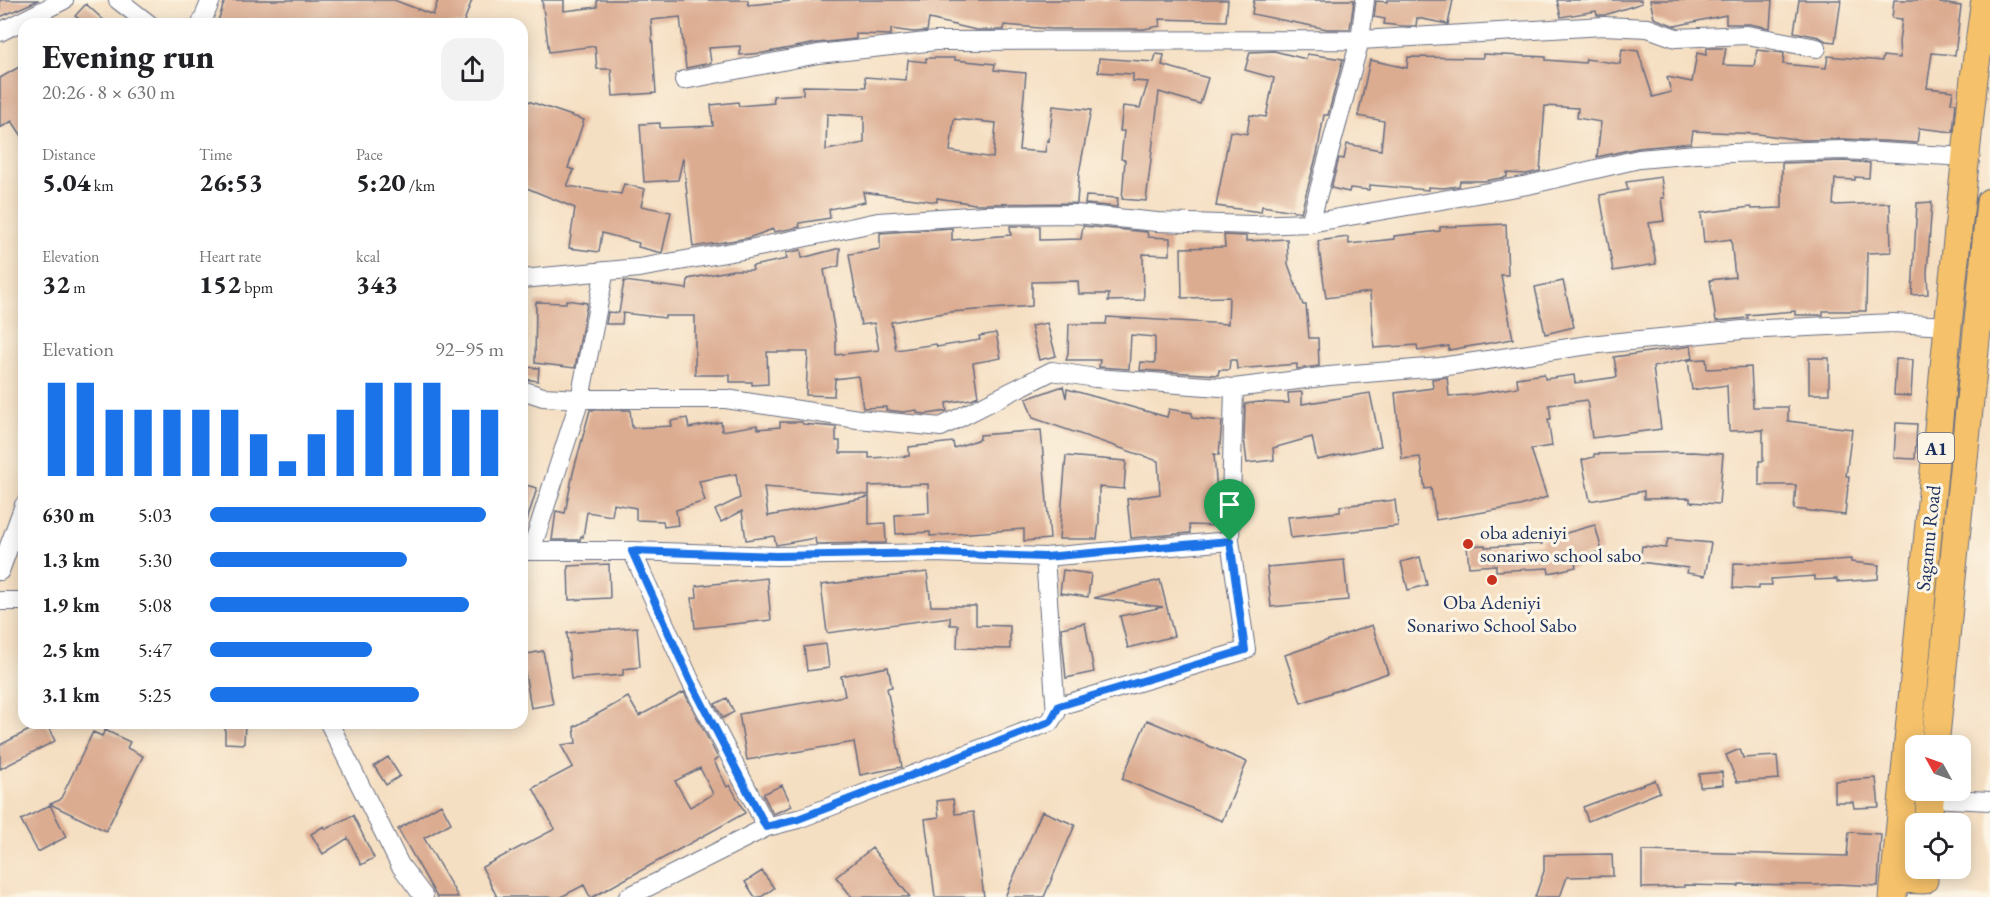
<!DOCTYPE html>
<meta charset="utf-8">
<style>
body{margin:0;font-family:"EB Garamond",serif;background:#f2f2f2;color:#202124;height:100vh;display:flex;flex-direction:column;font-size:22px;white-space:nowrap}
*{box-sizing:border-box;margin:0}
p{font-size:20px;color:#757577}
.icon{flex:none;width:33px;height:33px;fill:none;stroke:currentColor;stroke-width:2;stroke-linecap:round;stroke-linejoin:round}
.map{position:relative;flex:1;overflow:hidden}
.side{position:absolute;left:18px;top:18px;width:510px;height:711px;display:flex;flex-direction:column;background:#fff;border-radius:18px;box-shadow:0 3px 15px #0003}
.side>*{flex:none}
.needle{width:39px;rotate:310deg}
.fabs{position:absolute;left:1905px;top:735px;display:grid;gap:12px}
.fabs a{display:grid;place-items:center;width:66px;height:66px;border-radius:12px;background:#fff;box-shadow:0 3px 15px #0003;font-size:30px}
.pin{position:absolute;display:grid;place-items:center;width:51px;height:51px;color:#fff;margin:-62px -26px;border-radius:50% 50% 50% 0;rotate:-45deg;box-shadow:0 0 6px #0007}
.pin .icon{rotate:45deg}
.round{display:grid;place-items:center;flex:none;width:63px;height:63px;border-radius:18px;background:#f2f2f2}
.overview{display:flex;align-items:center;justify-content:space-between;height:102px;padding:0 24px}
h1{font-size:33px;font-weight:800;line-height:45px}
.figures{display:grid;grid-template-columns:repeat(3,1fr);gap:9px;height:102px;padding:6px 24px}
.figures div{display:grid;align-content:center}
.figures b{font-size:26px;font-weight:800}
.figures small{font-size:16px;font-weight:400}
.figures p{font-size:16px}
.chart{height:168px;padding:12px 24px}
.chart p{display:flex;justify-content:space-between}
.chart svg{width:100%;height:108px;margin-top:6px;stroke:#1a73e8;stroke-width:6}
ul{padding:0 24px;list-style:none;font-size:20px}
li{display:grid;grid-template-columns:96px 72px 1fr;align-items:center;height:45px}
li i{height:15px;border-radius:8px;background:#1a73e8}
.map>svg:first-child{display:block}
.building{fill:#dcac91;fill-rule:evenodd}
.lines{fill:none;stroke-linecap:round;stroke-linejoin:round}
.minor-casing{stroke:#676d81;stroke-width:20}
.highway-casing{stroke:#676d81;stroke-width:29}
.minor{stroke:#fff;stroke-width:18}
.highway{stroke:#f5c16b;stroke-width:27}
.route-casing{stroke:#fff;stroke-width:12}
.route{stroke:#1a73e8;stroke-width:8}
.poi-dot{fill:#c8321e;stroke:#fcf5e5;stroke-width:2}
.labels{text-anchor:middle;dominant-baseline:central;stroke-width:6;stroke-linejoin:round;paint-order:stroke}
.shield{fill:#fcf5e5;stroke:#5e6a86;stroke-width:1.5}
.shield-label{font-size:18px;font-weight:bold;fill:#1b2f5e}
.poi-label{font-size:20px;fill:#1b2f5e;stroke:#fcf5e5;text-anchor:start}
.street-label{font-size:20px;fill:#1b2f5e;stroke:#fcf5e5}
</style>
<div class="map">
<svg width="1990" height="897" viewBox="0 0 1990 897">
<rect width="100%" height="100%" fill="#fcf5e5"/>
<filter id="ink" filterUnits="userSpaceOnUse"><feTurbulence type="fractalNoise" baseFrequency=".0167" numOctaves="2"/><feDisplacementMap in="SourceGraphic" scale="12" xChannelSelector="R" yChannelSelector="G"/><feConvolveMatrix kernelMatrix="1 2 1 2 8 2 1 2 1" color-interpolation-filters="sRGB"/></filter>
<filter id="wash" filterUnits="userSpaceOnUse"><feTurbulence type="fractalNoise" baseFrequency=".008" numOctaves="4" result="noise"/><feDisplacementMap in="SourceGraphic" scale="24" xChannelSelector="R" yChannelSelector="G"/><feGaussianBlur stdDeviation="1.35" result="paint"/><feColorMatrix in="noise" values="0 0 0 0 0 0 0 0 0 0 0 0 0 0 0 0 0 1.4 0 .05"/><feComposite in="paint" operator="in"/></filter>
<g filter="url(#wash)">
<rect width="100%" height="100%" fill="#f5dfc2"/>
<g id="blocks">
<path class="building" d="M 0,0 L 39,0 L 0,17 Z
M 225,0 L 394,0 L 433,15 L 438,0 L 472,0 L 463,24 L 217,24 Z
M 542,0 L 564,0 L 564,11 L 597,7 L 597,0 L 748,0 L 748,5 L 803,0 L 1228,0 L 1226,21 L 1159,19 L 1160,26 L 1144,29 L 1052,29 L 1004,25 L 1004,30 L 976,30 L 929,19 L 927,31 L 913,32 L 891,29 L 891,35 L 856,34 L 856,39 L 817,43 L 763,53 L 740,55 L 740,46 L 709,48 L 711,63 L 686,68 L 680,17 L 651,20 L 656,93 L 613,96 L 611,69 L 597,69 L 595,46 L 549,52 Z
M 1254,0 L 1354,0 L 1350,29 L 1327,29 L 1252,14 Z
M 1387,0 L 1453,0 L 1448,24 L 1417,18 L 1416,26 L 1401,26 L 1384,24 L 1385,19 L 1374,17 L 1376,1 L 1387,2 Z
M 1557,0 L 1641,0 L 1642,3 L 1605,15 L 1597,15 L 1596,11 L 1561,17 Z
M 1650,0 L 1772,0 L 1770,28 L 1749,24 L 1726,24 L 1726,15 L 1675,26 L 1654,18 Z
M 1799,0 L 1841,0 L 1835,42 L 1826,41 L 1819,37 L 1794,32 Z
M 1894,0 L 1940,0 L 1940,3 L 1961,6 L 1955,55 L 1932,53 L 1927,88 L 1953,91 L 1951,103 L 1956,103 L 1953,132 L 1919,128 L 1917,143 L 1845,139 L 1802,140 L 1758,134 L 1693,131 L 1691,143 L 1638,148 L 1597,157 L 1601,122 L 1577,118 L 1578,108 L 1545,106 L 1540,171 L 1526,174 L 1507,173 L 1507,177 L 1484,181 L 1460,181 L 1459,186 L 1443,188 L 1428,187 L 1428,190 L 1370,185 L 1369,190 L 1350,188 L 1349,192 L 1331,188 L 1339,158 L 1344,159 L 1347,144 L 1381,150 L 1384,121 L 1358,116 L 1370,60 L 1407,68 L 1408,57 L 1483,58 L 1483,54 L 1546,57 L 1546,60 L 1585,63 L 1586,59 L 1620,64 L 1622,49 L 1638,51 L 1653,97 L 1671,92 L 1667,77 L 1692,82 L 1697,53 L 1706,55 L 1707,48 L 1726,48 L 1723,65 L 1754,66 L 1757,50 L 1784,53 L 1783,64 L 1826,68 L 1828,56 L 1882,61 L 1883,56 L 1900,58 L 1899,42 L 1902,19 L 1892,18 Z
M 86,4 L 108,24 L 72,24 L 78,18 L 75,16 Z
M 1274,51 L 1306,59 L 1307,54 L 1343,59 L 1328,115 L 1324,115 L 1317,154 L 1301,212 L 1262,206 L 1261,212 L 1216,206 L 1230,131 L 1247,134 L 1250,115 L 1266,117 L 1274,78 L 1245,70 L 1250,52 Z
M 1156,54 L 1164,55 L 1162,65 L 1208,78 L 1200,104 L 1159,92 L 1146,201 L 1122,199 L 1125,160 L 1121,159 L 1124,131 L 1120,131 L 1123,106 L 1140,108 L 1148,82 L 1133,81 L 1133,74 L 1098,72 L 1099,58 L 1154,62 Z
M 926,58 L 955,58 L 955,60 L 995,64 L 994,70 L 1026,73 L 1019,150 L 1045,152 L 1047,140 L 1049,141 L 1053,106 L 1091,110 L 1079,173 L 1077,203 L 975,204 L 937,198 L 937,202 L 863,192 L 865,202 L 829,209 L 830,218 L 799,223 L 800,227 L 774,232 L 773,229 L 748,238 L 693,247 L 683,158 L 678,180 L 644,182 L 640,124 L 660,123 L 660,128 L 713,126 L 711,105 L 738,102 L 739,106 L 774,103 L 773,96 L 803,94 L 803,86 L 866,87 L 865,77 L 906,80 L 908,60 L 926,62 ZM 827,114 L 864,116 L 864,143 L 826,150 ZM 954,119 L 996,123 L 993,158 L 950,151 Z
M 24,64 L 24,139 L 12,121 L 0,128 L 0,78 Z
M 522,99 L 584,120 L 568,168 L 574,170 L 567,186 L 621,194 L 624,184 L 645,189 L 641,206 L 671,212 L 662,253 L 638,247 L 639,243 L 602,233 L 599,252 L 569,248 L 575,208 L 522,186 Z
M 1844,161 L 1870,163 L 1869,178 L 1855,177 L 1855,180 L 1835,179 L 1833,205 L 1890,203 L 1891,252 L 1867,253 L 1866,311 L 1823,311 L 1823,315 L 1795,315 L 1795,311 L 1747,315 L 1748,318 L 1716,321 L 1710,280 L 1735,277 L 1731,239 L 1704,243 L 1701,213 L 1751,207 L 1752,209 L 1782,208 L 1782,163 Z
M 1661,177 L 1664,198 L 1661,198 L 1664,221 L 1649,223 L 1656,264 L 1613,271 L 1600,195 L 1628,190 L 1626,182 Z
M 1086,196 L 1118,198 L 1117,207 L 1085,204 Z
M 1932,202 L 1927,273 L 1928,294 L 1912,295 L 1917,203 Z
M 1506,224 L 1508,275 L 1501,275 L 1513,339 L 1449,350 L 1449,346 L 1418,351 L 1417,345 L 1374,348 L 1370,292 L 1326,298 L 1318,241 L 1348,237 L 1349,244 L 1394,239 L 1394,236 L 1440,231 L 1440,227 Z
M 1010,226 L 1040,226 L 1040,240 L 1081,239 L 1083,226 L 1147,232 L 1148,237 L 1170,238 L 1170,255 L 1143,254 L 1144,300 L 1108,301 L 1109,294 L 1079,294 L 1078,281 L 1032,282 L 1032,306 L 950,312 L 891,322 L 896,350 L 936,344 L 937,347 L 980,340 L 979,336 L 996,333 L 1001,358 L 973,363 L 978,396 L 971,399 L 946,403 L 947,411 L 927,414 L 917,413 L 917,410 L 903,412 L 886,410 L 886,407 L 863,408 L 858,376 L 835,379 L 834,396 L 806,395 L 808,352 L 767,352 L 768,384 L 752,385 L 752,382 L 730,382 L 730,375 L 695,375 L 695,316 L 665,316 L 665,318 L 623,313 L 622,324 L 606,324 L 608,312 L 619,313 L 624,281 L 687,289 L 688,279 L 733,270 L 753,270 L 752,266 L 787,259 L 786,253 L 801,250 L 802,258 L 840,248 L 839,266 L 824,270 L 836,339 L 836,355 L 879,350 L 874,323 L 861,325 L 849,254 L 880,249 L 880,233 L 952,228 L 952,240 L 1011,235 Z
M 1224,235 L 1246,236 L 1246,241 L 1287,239 L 1288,264 L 1303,305 L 1306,305 L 1309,338 L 1318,338 L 1319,366 L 1297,369 L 1297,364 L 1237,369 L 1236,360 L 1230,360 L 1229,370 L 1219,370 L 1218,375 L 1140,370 L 1141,362 L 1155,363 L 1155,337 L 1131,335 L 1129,369 L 1099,367 L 1100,360 L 1066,360 L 1068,353 L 1069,324 L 1106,324 L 1107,317 L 1228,324 L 1229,297 L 1182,298 L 1181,248 L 1225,247 Z
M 1563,281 L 1574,327 L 1545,334 L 1535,287 Z
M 566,300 L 587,303 L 575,368 L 535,363 L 536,302 L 566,303 Z
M 1047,323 L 1056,356 L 1039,360 L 1031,326 Z
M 1691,346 L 1693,358 L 1653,367 L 1661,429 L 1592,438 L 1587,400 L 1549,405 L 1551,419 L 1548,419 L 1552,446 L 1531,449 L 1547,497 L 1520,506 L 1436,520 L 1431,488 L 1425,489 L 1420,457 L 1402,459 L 1395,393 L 1433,388 L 1432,379 L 1447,377 L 1449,396 L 1470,395 L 1518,387 L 1517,378 L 1544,374 L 1545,379 L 1574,375 L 1575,383 L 1617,377 L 1614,357 Z
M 1809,358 L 1829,358 L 1829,394 L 1809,394 Z
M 1706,359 L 1707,369 L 1751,367 L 1753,407 L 1788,407 L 1788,421 L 1852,429 L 1846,476 L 1849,476 L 1845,515 L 1794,509 L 1796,485 L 1759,485 L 1759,461 L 1763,461 L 1763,430 L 1729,431 L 1727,385 L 1692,390 L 1688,360 Z
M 1896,359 L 1913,360 L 1911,396 L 1894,395 Z
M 525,367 L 539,368 L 538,381 L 524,379 Z
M 1063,386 L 1066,398 L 1067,389 L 1167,417 L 1169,409 L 1192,413 L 1192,418 L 1222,421 L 1219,455 L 1214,454 L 1217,493 L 1220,493 L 1219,526 L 1189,525 L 1190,533 L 1131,538 L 1127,499 L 1160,494 L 1158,461 L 1033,418 L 1026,399 Z
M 1302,392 L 1302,404 L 1370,393 L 1381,446 L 1317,460 L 1312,437 L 1273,448 L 1274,460 L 1247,463 L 1244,438 L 1245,404 L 1259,402 L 1289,403 L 1288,393 Z
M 590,410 L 630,410 L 632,428 L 672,426 L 671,421 L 687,418 L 689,428 L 721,422 L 722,431 L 757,425 L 758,429 L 780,427 L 780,422 L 802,422 L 803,424 L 836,427 L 836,441 L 840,441 L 840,453 L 869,453 L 869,458 L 909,456 L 909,447 L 953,442 L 954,448 L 980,439 L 980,435 L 1041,430 L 1050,539 L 1024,541 L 1024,529 L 930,536 L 930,532 L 896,534 L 895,515 L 929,513 L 928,484 L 869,486 L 869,495 L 764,487 L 768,516 L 869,497 L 869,524 L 885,523 L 886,543 L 816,544 L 815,538 L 776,545 L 774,536 L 746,540 L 742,511 L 721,522 L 715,510 L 740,498 L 736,474 L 699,481 L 705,501 L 676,510 L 678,525 L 664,527 L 663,521 L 636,520 L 636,508 L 614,504 L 612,516 L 587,512 L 583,537 L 581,536 L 580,540 L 552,540 L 556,511 L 565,513 L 573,473 Z
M 1896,423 L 1917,424 L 1915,459 L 1894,458 Z
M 1692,452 L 1723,454 L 1719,504 L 1690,502 L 1690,498 L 1644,499 L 1644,491 L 1590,501 L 1582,460 L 1594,457 L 1594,454 Z
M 1066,456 L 1126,461 L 1124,489 L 1099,487 L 1099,522 L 1097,539 L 1059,539 Z
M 522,484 L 537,488 L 525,527 L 522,527 Z
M 1395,500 L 1398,526 L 1291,538 L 1288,517 L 1340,512 L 1340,506 Z
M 1595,525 L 1602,551 L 1574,558 L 1576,567 L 1549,573 L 1548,568 L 1496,571 L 1496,565 L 1469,567 L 1467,546 L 1485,545 L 1485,547 L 1542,544 L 1541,540 Z
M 1668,539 L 1711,543 L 1705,576 L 1687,573 L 1688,568 L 1640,562 L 1642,546 L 1666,548 Z
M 1420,557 L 1427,585 L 1408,590 L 1401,562 Z
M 1851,559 L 1851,562 L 1879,565 L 1878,579 L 1837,582 L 1837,579 L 1814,580 L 1814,576 L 1771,579 L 1772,585 L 1759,585 L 1759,589 L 1733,588 L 1734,563 L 1773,564 Z
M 1344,560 L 1348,600 L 1271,607 L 1267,567 Z
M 609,564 L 610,598 L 569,600 L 568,566 Z
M 1063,570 L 1091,574 L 1088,597 L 1060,593 Z
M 927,572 L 931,606 L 976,606 L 976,625 L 1010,626 L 1010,649 L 957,648 L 958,625 L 950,625 L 950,617 L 827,633 L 821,585 Z
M 767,578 L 771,620 L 695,628 L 692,598 L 697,597 L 696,586 Z
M 1160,580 L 1174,636 L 1128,648 L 1120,616 L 1163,607 L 1094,598 Z
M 1085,623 L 1094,672 L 1066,678 L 1061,628 Z
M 1372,625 L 1388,673 L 1301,703 L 1285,655 Z
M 637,627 L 640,667 L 623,669 L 623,675 L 571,679 L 567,633 Z
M 826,644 L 829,668 L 807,671 L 804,647 Z
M 543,651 L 553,704 L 531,708 L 522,655 Z
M 888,667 L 892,687 L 887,688 L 902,767 L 860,775 L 854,742 L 747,760 L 739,714 L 845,696 L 841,676 Z
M 684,692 L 718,758 L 714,761 L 727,787 L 730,785 L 745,813 L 593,897 L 590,897 L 584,885 L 561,897 L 497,897 L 482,867 L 555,829 L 533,788 L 573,767 L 561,745 L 576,743 L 574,727 L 628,697 L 639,716 ZM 700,768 L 713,794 L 690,807 L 675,781 Z
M 727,698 L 734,712 L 723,718 L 715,704 Z
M 1147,720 L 1247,762 L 1222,821 L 1122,779 Z
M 43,723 L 46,723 L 55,741 L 0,769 L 0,745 Z
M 225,723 L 245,723 L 244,744 L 225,743 Z
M 105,730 L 130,742 L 127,748 L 143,756 L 106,831 L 50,804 L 60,800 L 93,732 L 102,736 Z
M 1740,749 L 1743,758 L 1777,756 L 1779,779 L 1737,782 L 1726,755 Z
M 388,757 L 400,776 L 386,785 L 374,766 Z
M 1722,772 L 1723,785 L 1700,787 L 1699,774 Z
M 1876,778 L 1879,807 L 1854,808 L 1853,802 L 1835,802 L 1835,781 Z
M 1655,780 L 1660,792 L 1588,821 L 1583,807 Z
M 782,785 L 792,806 L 773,814 L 763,794 Z
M 953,799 L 955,814 L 973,812 L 984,897 L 935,897 L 925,819 L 939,817 L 937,801 Z
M 441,804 L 451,823 L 424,838 L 458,897 L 437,897 L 398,829 Z
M 50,805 L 66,837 L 38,852 L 21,820 Z
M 1042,811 L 1075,825 L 1044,897 L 1005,897 Z
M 353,815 L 374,858 L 361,865 L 348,838 L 323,854 L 311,834 L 324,826 L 326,829 Z
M 1849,832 L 1881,834 L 1878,886 L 1837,884 L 1815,885 L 1739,884 L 1739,886 L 1684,885 L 1684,887 L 1642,888 L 1642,851 L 1847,856 Z
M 872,848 L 910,897 L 852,897 L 836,877 Z
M 1612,854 L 1613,876 L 1567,877 L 1560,897 L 1535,897 L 1544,871 L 1544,855 Z
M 762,871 L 774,888 L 761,897 L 755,897 L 745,882 Z"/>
</g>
</g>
<g filter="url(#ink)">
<use href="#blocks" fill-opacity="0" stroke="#676d81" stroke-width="1.5"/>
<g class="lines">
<defs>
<path id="minor" d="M 118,0 L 149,24
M 201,24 L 211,0
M 0,32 L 64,0
M 684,80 L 818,54 L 936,41 L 1360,40 L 1604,26 L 1648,28 L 1676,38 L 1747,35 L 1817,48
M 1310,223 L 1360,40 L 1365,0
M 522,279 L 639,268 L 749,249 L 878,222 L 985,215 L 1076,214 L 1157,222 L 1252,225 L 1310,223 L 1528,185 L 1639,159 L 1696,154 L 1844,150 L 1966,157
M 522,390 L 543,397 L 580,399 L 726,399 L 858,419 L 941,427 L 1052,371 L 1095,378 L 1234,388 L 1329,376 L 1440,367 L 1589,345 L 1742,330 L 1893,323 L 1948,326
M 522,551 L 632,551 L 776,556 L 935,553 L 1045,557 L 1056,714
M 531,551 L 580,399 L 603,280 L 603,271
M 632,551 L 690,680 L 767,827
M 1045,557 L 1230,541
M 0,571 L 24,505
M 0,601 L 24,601
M 329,723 L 400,865 L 424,897
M 1930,798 L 1990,801
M 628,897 L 767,827 L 798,819 L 1050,722 L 1059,706 L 1246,650 L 1230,541 L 1234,388"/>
<path id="highway" d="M 1935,746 L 1990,202
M 1928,824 L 1931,790
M 1895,879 L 1924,880
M 1893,897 L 1948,326 L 1974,78 L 1985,0"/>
</defs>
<use href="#minor" class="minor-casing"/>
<use href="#highway" class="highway-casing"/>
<use href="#minor" class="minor"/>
<use href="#highway" class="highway"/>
</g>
</g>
<g class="lines" filter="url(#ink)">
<defs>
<path id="route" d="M 1230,541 L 1245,650 L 1059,706 L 1050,722 L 798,819 L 766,827 L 690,680 L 632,551 L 776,556 L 935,553 L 1045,557 Z"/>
</defs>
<use href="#route" class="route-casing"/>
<use href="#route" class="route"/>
</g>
<g class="poi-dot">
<circle cx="1468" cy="544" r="6"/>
<circle cx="1492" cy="580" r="6"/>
</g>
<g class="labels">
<rect class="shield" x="1918" y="433" width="36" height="30" rx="4.5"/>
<g class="shield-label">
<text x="1936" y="448">A1</text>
</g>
<g class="poi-label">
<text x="1480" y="532">oba adeniyi<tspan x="1480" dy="23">sonariwo school sabo</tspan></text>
<text x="1492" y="602" text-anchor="middle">Oba Adeniyi<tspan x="1492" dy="23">Sonariwo School Sabo</tspan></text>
</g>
<g class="street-label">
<text transform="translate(1928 538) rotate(-84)">Sagamu Road</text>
</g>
</g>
</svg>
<div class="fabs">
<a><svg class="needle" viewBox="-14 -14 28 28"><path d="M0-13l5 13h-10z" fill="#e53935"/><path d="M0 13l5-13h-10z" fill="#757577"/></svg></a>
<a><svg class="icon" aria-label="locate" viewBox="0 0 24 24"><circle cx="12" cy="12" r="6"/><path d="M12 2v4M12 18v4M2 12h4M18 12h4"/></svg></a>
</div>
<div class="pin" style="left:1230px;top:541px;background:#1e9e55"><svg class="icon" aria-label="arrive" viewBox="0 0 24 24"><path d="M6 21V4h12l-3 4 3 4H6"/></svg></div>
<section class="side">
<div class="overview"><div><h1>Evening run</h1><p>20:26 · 8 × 630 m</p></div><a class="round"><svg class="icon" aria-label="share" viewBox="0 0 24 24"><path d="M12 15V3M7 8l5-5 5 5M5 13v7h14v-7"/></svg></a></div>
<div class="figures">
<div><p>Distance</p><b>5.04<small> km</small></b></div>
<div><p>Time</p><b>26:53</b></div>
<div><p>Pace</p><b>5:20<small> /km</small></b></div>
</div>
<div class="figures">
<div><p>Elevation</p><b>32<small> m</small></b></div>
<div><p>Heart rate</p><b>152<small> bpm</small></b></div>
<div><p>kcal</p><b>343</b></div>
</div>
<div class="chart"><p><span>Elevation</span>92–95 m</p>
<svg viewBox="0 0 160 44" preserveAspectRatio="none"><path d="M5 44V6M15 44V6M25 44V17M35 44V17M45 44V17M55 44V17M65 44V17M75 44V27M85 44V38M95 44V27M105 44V17M115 44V6M125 44V6M135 44V6M145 44V17M155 44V17"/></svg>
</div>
<ul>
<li><b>630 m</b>5:03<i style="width:94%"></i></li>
<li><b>1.3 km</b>5:30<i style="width:67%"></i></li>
<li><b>1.9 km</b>5:08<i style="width:88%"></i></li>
<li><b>2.5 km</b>5:47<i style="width:55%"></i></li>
<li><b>3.1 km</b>5:25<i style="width:71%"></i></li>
</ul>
</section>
</div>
